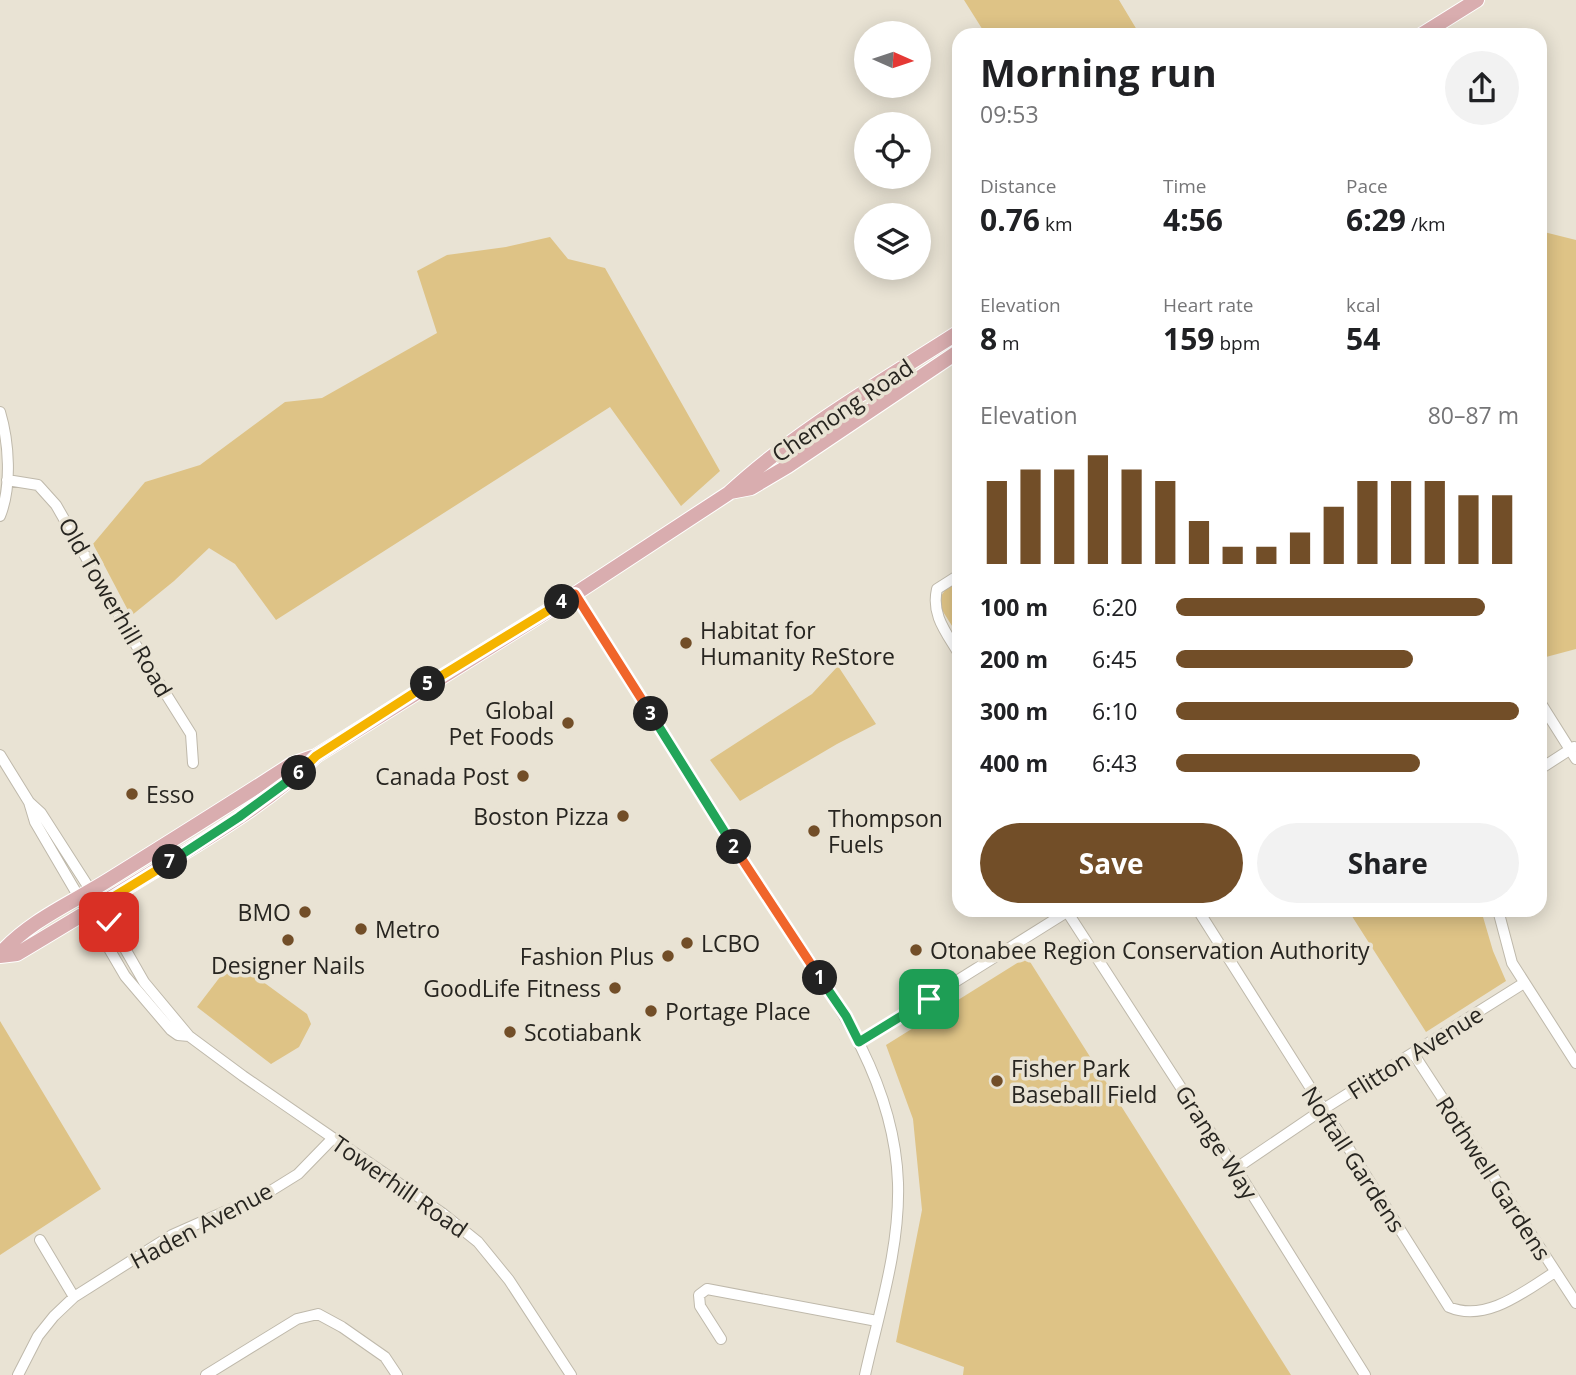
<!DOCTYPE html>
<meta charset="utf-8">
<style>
body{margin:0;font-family:"Open Sans",sans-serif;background:#f2f2f2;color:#202124;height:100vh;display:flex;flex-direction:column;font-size:26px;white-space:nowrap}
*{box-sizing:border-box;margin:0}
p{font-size:23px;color:#757577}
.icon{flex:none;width:38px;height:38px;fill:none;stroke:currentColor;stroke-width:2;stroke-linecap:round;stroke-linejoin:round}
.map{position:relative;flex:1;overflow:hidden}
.side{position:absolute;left:952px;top:28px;width:595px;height:889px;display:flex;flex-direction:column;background:#fff;border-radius:21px;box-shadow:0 4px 18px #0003}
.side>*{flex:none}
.needle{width:46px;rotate:93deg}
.fabs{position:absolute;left:854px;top:21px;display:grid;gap:14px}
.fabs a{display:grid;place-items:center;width:77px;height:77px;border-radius:50%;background:#fff;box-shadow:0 4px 18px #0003;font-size:35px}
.pin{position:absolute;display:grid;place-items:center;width:60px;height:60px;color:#fff;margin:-30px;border-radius:14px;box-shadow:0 4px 10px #0006}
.km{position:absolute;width:35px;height:35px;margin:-18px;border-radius:50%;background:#222;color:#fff;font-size:19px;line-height:35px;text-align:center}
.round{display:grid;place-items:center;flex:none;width:74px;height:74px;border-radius:37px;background:#f2f2f2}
.overview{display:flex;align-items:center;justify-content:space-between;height:119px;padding:0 28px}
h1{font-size:38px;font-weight:700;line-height:52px}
.figures{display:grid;grid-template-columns:repeat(3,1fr);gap:10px;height:119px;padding:7px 28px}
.figures div{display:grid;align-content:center}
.figures b{font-size:30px;font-weight:700}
.figures small{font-size:19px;font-weight:400}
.figures p{font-size:19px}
.chart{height:196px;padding:14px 28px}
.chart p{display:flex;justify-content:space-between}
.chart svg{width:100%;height:126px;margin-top:7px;stroke:#724e28;stroke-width:6}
.action{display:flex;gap:14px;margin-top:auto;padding:14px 28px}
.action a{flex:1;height:80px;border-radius:42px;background:#724e28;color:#fff;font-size:28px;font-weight:700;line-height:80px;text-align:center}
.action a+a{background:#f2f2f2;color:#202124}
ul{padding:0 28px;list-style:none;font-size:23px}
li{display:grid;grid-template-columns:112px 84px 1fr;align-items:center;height:52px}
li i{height:18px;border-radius:9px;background:#724e28}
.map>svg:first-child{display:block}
.green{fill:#dec386}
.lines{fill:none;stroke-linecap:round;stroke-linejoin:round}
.minor-casing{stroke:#bfb9ab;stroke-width:12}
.major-casing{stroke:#fff;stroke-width:16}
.minor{stroke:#fff;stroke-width:10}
.major{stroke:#d9adaf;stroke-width:14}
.split-1-casing{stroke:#fff;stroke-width:14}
.split-2-casing{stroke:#fff;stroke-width:14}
.split-3-casing{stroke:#fff;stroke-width:14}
.split-4-casing{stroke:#fff;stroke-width:14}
.split-5-casing{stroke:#fff;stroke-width:14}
.split-6-casing{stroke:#fff;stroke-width:14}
.split-7-casing{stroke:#fff;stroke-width:14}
.split-8-casing{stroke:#fff;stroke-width:14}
.split-1{stroke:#22a559;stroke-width:9}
.split-2{stroke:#f0652b;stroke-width:9}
.split-3{stroke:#22a559;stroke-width:9}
.split-4{stroke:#f0652b;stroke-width:9}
.split-5{stroke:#f5b400;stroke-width:9}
.split-6{stroke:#f5b400;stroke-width:9}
.split-7{stroke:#22a559;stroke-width:9}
.split-8{stroke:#f5b400;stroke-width:9}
.poi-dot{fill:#724e28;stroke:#e9e3d4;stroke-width:2.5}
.labels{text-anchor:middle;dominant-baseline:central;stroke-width:7;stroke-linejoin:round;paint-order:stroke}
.street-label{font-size:23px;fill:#272520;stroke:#e9e3d4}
.poi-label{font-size:23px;fill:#272520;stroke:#e9e3d4;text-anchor:start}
</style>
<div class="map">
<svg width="1576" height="1375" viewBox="0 0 1576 1375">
<rect width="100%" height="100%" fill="#e9e3d4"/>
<path class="green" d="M 964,0 L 1119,0 L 1140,35 L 986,35 Z
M 1540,231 L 1576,240 L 1576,649 L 1546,657 L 1540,654 Z
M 550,237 L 568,259 L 605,268 L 720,471 L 681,506 L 610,407 L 276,620 L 235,564 L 209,548 L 174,581 L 131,616 L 93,544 L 145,482 L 200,465 L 285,402 L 322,398 L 437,333 L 417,271 L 447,255 L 506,247 Z
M 959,580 L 959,637 L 942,610 L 939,599 L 948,586 Z
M 838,666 L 876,724 L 837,744 L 740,801 L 710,760 L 812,694 Z
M 1348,910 L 1481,910 L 1493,951 L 1506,981 L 1426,1032 Z
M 1027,957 L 1291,1375 L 963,1375 L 964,1367 L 896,1342 L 922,1210 L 913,1119 L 886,1045 Z
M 233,960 L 307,1014 L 311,1024 L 299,1047 L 271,1064 L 197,1007 Z
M 0,1021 L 101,1189 L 0,1255 Z"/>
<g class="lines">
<defs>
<path id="minor" d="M 0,412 C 9,442 12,486 0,516
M 7,480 L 38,485 L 56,505 L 144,659 L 191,734 L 193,763
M 959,575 L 937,589 C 931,615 946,632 959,654
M 575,594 C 634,687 692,779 750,872 C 812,969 894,1062 898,1183 C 900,1248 879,1312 865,1375
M 1540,702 L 1576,759
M 0,755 L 29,802 L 35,822 L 125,976 L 171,1030 L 178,1035 L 189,1036
M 1540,769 L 1574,747
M 29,802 L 41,813 L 100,905 L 144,982 L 189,1036 L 243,1076 L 442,1213 L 478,1242 L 509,1280 L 571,1375
M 1066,910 L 1198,1114 L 1242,1178 L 1365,1375
M 1198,910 L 1449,1307 C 1486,1323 1525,1291 1555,1272
M 1498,910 L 1512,963 L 1576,1063
M 859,1042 L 1070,910
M 1413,1053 L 1576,1303
M 1235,1169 L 1322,1110 L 1524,983
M 40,1240 L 74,1297
M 721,1339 L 700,1306 L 699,1295 L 707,1289 L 877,1321
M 18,1375 L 38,1336 L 54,1316 L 74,1297 L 172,1235 L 269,1192 L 298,1174 L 333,1138
M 206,1375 L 297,1319 L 318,1314 L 342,1327 L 385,1357 L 397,1375"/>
<path id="major" d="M 1421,35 L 1477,0
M 730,492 L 751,488 L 788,466 L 959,351
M 0,954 C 30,920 72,903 110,879 C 171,841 232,803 292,764 L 312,757
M 0,956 L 17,954 C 72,921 127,888 182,854 C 229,825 277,795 316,756 L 575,594 L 729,493 C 797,430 881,382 959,332"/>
</defs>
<use href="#minor" class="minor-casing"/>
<use href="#major" class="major-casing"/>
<use href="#minor" class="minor"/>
<use href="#major" class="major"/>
</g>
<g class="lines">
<defs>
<path id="split-1" d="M 820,978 L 846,1016 L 859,1042 L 929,999"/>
<path id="split-2" d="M 734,847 L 820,978"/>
<path id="split-3" d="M 651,714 L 734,847"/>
<path id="split-4" d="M 562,602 L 575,594 L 651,714"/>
<path id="split-5" d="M 428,684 L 562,602"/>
<path id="split-6" d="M 299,773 L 316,756 L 428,684"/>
<path id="split-7" d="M 170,862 L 239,817 L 299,773"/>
<path id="split-8" d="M 109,922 L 100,905 L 170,862"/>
</defs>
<use href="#split-1" class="split-1-casing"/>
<use href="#split-2" class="split-2-casing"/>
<use href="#split-3" class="split-3-casing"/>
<use href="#split-4" class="split-4-casing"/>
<use href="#split-5" class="split-5-casing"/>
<use href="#split-6" class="split-6-casing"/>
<use href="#split-7" class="split-7-casing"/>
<use href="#split-8" class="split-8-casing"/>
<use href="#split-1" class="split-1"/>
<use href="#split-2" class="split-2"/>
<use href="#split-3" class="split-3"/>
<use href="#split-4" class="split-4"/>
<use href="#split-5" class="split-5"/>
<use href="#split-6" class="split-6"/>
<use href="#split-7" class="split-7"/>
<use href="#split-8" class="split-8"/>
</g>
<g class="poi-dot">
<circle cx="686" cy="643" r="7"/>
<circle cx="568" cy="723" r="7"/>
<circle cx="523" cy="776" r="7"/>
<circle cx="132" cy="794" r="7"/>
<circle cx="623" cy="816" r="7"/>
<circle cx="814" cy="831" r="7"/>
<circle cx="305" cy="912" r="7"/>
<circle cx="361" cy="929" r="7"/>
<circle cx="288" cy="940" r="7"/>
<circle cx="687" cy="943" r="7"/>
<circle cx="916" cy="950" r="7"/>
<circle cx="668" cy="956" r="7"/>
<circle cx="615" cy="988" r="7"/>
<circle cx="651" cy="1011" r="7"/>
<circle cx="510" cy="1032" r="7"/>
<circle cx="997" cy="1081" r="7"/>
</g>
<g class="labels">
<g class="street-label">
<text transform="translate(842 410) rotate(-34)">Chemong Road</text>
<text transform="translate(116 607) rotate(60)">Old Towerhill Road</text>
<text transform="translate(1415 1052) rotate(-32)">Flitton Avenue</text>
<text transform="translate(1217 1142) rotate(57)">Grange Way</text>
<text transform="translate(1354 1159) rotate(57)">Noftall Gardens</text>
<text transform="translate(1494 1178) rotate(57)">Rothwell Gardens</text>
<text transform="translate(400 1186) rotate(35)">Towerhill Road</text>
<text transform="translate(201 1225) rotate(-28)">Haden Avenue</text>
</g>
<g class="poi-label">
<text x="700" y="630">Habitat for<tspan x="700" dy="26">Humanity ReStore</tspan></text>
<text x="554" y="710" text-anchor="end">Global<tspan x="554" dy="26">Pet Foods</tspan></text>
<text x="509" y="776" text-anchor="end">Canada Post</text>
<text x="146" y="794">Esso</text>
<text x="609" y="816" text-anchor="end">Boston Pizza</text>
<text x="828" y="818">Thompson<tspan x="828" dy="26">Fuels</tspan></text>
<text x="291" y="912" text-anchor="end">BMO</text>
<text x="375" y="929">Metro</text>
<text x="701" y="943">LCBO</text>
<text x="930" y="950">Otonabee Region Conservation Authority</text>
<text x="654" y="956" text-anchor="end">Fashion Plus</text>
<text x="288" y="965" text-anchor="middle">Designer Nails</text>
<text x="601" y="988" text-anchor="end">GoodLife Fitness</text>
<text x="665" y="1011">Portage Place</text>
<text x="524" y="1032">Scotiabank</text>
<text x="1011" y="1068">Fisher Park<tspan x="1011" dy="26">Baseball Field</tspan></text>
</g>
</g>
</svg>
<div class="fabs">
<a><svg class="needle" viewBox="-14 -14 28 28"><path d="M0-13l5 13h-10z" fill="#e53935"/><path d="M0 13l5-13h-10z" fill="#757577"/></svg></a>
<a><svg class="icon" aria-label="locate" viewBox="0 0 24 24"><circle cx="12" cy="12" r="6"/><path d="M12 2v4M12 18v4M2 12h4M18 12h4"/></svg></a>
<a><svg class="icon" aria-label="layers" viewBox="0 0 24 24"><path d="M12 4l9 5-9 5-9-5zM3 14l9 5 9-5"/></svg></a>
</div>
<div class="pin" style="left:929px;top:999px;background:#1e9e55"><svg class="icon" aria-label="arrive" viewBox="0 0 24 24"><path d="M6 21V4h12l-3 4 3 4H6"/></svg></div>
<div class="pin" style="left:109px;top:922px;background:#d93025"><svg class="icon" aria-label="check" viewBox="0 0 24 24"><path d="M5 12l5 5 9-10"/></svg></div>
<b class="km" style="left:820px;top:978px">1</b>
<b class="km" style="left:734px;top:847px">2</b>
<b class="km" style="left:651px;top:714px">3</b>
<b class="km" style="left:562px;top:602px">4</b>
<b class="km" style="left:428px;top:684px">5</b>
<b class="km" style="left:299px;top:773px">6</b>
<b class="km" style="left:170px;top:862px">7</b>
<section class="side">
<div class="overview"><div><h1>Morning run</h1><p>09:53</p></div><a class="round"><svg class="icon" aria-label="share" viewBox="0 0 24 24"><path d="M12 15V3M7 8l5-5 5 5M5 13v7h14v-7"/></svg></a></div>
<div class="figures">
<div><p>Distance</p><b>0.76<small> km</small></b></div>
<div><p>Time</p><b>4:56</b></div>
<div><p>Pace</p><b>6:29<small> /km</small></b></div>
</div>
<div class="figures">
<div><p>Elevation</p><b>8<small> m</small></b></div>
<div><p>Heart rate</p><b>159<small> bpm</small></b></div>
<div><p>kcal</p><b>54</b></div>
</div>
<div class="chart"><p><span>Elevation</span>80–87 m</p>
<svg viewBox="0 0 160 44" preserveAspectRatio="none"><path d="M5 44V15M15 44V11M25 44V11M35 44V6M45 44V11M55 44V15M65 44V29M75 44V38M85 44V38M95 44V33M105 44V24M115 44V15M125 44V15M135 44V15M145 44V20M155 44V20"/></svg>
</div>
<ul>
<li><b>100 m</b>6:20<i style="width:90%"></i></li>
<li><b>200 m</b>6:45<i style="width:69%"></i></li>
<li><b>300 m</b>6:10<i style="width:100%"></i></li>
<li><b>400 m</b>6:43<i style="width:71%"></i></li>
</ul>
<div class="action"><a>Save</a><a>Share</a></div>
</section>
</div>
